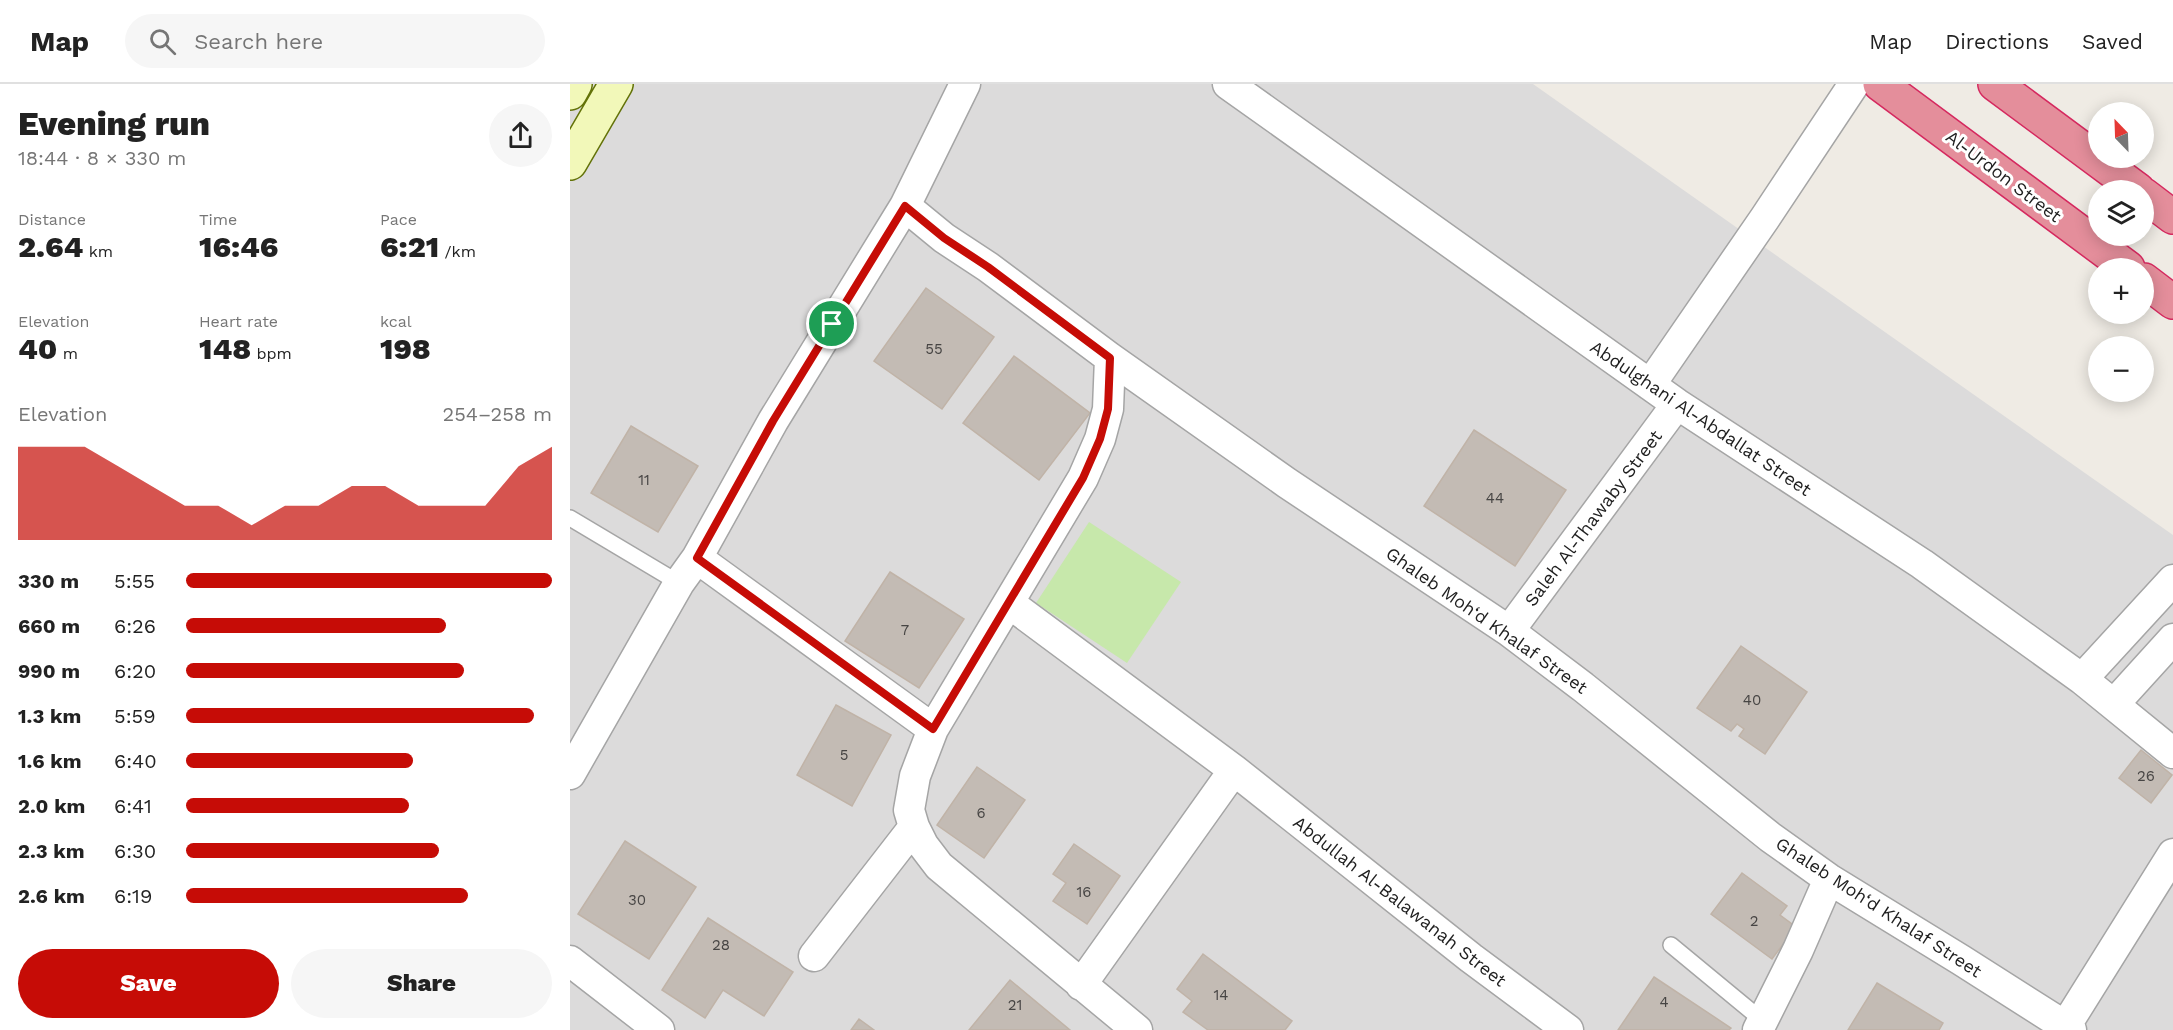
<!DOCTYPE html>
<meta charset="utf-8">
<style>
body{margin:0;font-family:"Work Sans",sans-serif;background:#f6f6f6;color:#222;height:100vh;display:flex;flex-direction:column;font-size:22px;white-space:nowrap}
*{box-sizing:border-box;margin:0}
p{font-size:20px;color:#767676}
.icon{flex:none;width:33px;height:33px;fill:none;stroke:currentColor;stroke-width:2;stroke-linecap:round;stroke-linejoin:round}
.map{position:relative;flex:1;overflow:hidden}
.details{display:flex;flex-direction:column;background:#fff;width:570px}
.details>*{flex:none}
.needle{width:39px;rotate:337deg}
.buttons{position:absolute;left:1518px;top:18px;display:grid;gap:12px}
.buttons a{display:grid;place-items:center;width:66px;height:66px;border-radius:50%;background:#fff;box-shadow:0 3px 15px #0003;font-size:30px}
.pin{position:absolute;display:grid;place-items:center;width:51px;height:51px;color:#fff;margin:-26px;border:3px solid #fff;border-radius:50%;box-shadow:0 2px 6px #0007}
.round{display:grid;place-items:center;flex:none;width:63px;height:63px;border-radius:32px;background:#f6f6f6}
.overview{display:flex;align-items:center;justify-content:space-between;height:102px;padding:0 18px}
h1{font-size:33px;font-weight:800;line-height:45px}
.stats{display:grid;grid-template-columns:repeat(3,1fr);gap:9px;height:102px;padding:6px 18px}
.stats div{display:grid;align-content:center}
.stats b{font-size:30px;font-weight:800}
.stats small{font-size:16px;font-weight:400}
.stats p{font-size:16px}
.chart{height:168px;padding:12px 18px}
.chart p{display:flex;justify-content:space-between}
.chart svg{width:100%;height:108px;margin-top:6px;fill:#c60c06;opacity:.7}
.primary-button{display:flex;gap:12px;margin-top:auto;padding:12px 18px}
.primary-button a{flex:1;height:69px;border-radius:36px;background:#c60c06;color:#fff;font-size:24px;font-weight:800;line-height:69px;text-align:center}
.primary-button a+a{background:#f6f6f6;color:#222}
ul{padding:0 18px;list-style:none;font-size:20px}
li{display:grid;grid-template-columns:96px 72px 1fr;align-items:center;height:45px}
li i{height:15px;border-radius:8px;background:#c60c06}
header{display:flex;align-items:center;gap:36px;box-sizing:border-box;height:84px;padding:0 30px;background:#fff;border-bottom:2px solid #e0e0e0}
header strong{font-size:28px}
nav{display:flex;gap:33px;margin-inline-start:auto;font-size:21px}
.search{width:420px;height:54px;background:#f6f6f6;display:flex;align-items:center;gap:15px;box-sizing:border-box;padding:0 21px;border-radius:33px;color:#767676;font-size:22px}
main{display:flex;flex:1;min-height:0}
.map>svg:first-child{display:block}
.residential{fill:#dcdbdb}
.grass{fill:#c7e8ab}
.building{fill:#c3bbb4;stroke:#c0b3a7;stroke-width:1.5}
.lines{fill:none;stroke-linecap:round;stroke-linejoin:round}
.lane-casing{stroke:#a5a5a5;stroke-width:18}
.street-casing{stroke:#a5a5a5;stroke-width:33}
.secondary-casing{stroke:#637208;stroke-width:36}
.highway-casing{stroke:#d5295f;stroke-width:36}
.lane{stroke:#fff;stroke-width:15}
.street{stroke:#fff;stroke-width:30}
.secondary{stroke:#f2f8b9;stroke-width:33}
.highway{stroke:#e48e9b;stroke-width:33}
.route-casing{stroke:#fff;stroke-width:12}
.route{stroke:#c60c06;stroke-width:8}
.labels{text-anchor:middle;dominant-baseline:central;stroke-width:6;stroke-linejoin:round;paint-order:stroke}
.number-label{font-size:15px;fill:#474544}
.street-label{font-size:18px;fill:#1e1e1e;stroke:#fff}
</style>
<header>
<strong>Map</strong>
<div class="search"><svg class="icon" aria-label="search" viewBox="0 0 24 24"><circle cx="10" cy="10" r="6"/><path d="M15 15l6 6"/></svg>Search here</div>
<nav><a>Map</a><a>Directions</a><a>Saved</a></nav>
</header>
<main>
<section class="details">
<div class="overview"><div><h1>Evening run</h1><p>18:44 · 8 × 330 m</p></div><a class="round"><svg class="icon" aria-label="share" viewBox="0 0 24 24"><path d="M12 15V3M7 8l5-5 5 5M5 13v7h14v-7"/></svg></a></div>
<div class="stats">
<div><p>Distance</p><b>2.64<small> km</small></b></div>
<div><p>Time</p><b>16:46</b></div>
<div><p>Pace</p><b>6:21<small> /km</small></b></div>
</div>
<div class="stats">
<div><p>Elevation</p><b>40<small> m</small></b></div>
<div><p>Heart rate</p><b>148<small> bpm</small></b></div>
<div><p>kcal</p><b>198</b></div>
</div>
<div class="chart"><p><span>Elevation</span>254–258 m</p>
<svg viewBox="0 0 160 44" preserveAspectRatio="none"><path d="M0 44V6L10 6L20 6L30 14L40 22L50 30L60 30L70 38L80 30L90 30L100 22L110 22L120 30L130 30L140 30L150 14L160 6V44z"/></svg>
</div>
<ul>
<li><b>330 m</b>5:55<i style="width:100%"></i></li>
<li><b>660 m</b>6:26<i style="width:71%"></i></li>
<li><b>990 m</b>6:20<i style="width:76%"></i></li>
<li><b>1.3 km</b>5:59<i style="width:95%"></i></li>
<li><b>1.6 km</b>6:40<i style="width:62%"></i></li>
<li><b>2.0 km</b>6:41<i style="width:61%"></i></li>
<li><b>2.3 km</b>6:30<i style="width:69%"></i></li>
<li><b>2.6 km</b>6:19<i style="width:77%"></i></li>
</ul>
<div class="primary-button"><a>Save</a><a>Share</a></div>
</section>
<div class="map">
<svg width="1603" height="946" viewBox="0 0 1603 946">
<rect width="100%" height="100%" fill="#efebe4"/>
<path class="residential" d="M 0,0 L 963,0 L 1603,451 L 1603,946 L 0,946 Z"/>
<path class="grass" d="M 519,438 L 611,498 L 557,579 L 466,519 Z"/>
<path class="building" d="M 356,204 L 424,253 L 372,325 L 304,277 Z
M 444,272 L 520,329 L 469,396 L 393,339 Z
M 61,342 L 128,382 L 88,448 L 21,409 Z
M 904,346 L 996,406 L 945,482 L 854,422 Z
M 320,488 L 394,535 L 349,604 L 275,557 Z
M 1171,562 L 1237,608 L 1195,670 L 1169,652 L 1174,645 L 1167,640 L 1161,647 L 1127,624 Z
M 266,621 L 321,651 L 282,722 L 227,691 Z
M 1571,666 L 1602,691 L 1581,719 L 1549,694 Z
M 407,683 L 455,716 L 414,774 L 367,741 Z
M 55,757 L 126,803 L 79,875 L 8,830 Z
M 504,760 L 550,792 L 517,840 L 483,817 L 496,799 L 483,790 Z
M 1172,789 L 1217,822 L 1210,831 L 1226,843 L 1202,875 L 1141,830 Z
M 138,834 L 223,888 L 194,932 L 153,906 L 135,934 L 92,906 Z
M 633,870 L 722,937 L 715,946 L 638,946 L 613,928 L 622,917 L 607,905 Z
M 1084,893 L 1161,944 L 1159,946 L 1048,946 Z
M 440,896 L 500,946 L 399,946 Z
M 1307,899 L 1373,939 L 1369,946 L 1278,946 Z
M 289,935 L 304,946 L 281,946 Z"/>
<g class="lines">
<defs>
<path id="lane" d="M 0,434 L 109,499
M 1101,861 L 1193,937"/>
<path id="street" d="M 658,0 L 1107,320 L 1352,480 L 1512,595 L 1603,669
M 335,122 L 374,154 L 418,183 L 540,274 L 717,399 L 939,547 L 1013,603 L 1200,753 L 1259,795 L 1391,876 L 1501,946
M 540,274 L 538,325 L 530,355 L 513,394 L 363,645 L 345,692 L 339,726 L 344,743 L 353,761 L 369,782 L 567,946
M 1080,301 L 1195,134 L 1284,0
M 127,474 L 363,645
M 439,519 L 664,686 L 901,874 L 998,946
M 939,547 L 1107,320
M 1512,595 L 1603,496
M 1544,620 L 1603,555
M 0,690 L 109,499 L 127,474 L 203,337 L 335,122 L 395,0
M 244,872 L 344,743
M 0,877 L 89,946
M 511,901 L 664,686
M 1188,946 L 1228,866 L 1259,795
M 1493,946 L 1603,770"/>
<path id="secondary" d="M 0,9 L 5,0
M 0,79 L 46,0"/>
<path id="highway" d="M 1310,0 L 1558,184
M 1425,0 L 1568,106
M 1574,111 L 1603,133
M 1574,196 L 1603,218"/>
</defs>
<use href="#lane" class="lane-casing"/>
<use href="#street" class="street-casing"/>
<use href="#secondary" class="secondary-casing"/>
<use href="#highway" class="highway-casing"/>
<use href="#lane" class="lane"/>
<use href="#street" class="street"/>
<use href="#secondary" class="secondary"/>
<use href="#highway" class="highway"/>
</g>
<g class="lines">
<defs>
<path id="route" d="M 335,122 L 374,154 L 418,183 L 540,274 L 538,325 L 530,355 L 513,394 L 363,645 L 127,474 L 203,337 Z"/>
</defs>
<use href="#route" class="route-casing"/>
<use href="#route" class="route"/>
</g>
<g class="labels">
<g class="number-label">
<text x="364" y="265">55</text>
<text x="74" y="396">11</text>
<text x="925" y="414">44</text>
<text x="335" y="546">7</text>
<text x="1182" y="616">40</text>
<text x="274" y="671">5</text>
<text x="1576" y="692">26</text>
<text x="411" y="729">6</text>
<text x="514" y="808">16</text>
<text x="67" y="816">30</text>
<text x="1184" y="837">2</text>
<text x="151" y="861">28</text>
<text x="651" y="911">14</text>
<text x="1094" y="918">4</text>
<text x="445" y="921">21</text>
</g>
<g class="street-label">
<text transform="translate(1434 92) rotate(37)">Al-Urdon Street</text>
<text transform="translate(1131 334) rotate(34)">Abdulghani Al-Abdallat Street</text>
<text transform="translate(1023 434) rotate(-53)">Saleh Al-Thawaby Street</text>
<text transform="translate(917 536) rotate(35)">Ghaleb Moh‘d Khalaf Street</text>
<text transform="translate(830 817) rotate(38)">Abdullah Al-Balawanah Street</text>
<text transform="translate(1309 823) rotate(33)">Ghaleb Moh‘d Khalaf Street</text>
</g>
</g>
</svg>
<div class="buttons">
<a><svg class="needle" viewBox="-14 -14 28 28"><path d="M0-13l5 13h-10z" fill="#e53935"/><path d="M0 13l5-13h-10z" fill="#767676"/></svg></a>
<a><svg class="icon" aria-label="layers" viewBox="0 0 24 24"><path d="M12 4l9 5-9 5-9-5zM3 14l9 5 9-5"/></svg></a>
<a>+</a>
<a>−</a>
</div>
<div class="pin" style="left:262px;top:240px;background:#1e9e55"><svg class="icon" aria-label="arrive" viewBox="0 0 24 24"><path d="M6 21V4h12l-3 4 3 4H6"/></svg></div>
</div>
</main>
